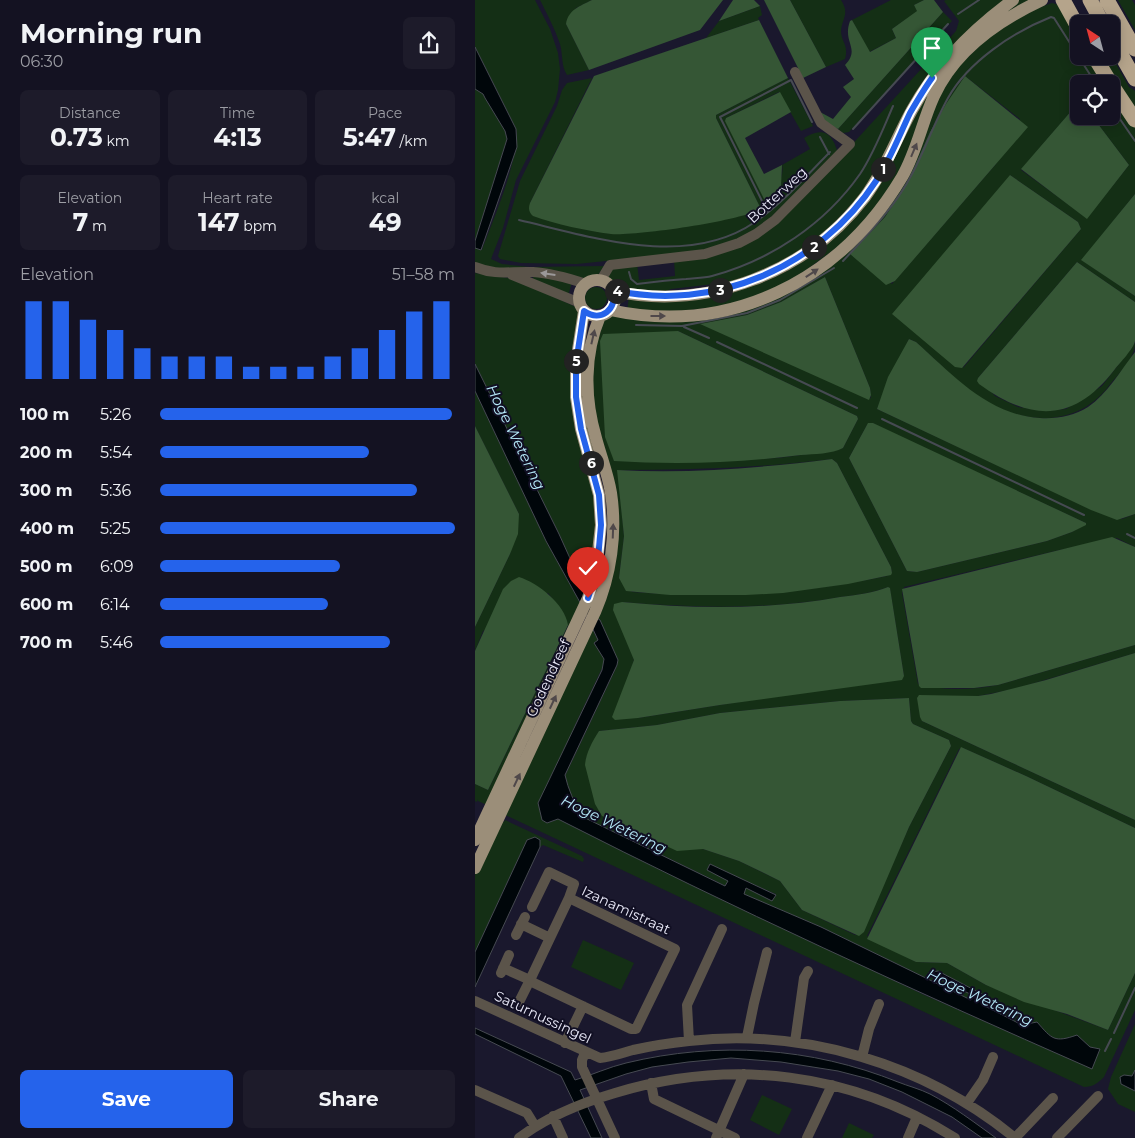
<!DOCTYPE html>
<meta charset="utf-8">
<style>
body{margin:0;font-family:Montserrat,sans-serif;background:#1d1b2a;color:#f1f3f6;height:100vh;display:flex;flex-direction:column;font-size:19px;white-space:nowrap}
*{box-sizing:border-box;margin:0}
p{font-size:16px;color:#9d9ea5}
.icon{flex:none;width:28px;height:28px;fill:none;stroke:currentColor;stroke-width:2;stroke-linecap:round;stroke-linejoin:round}
.map{position:relative;flex:1;overflow:hidden}
.panel{display:flex;flex-direction:column;background:#141222;width:475px}
.panel>*{flex:none}
.needle{width:32px;rotate:324deg}
.controls{position:absolute;left:595px;top:15px;display:grid;gap:10px}
.controls a{display:grid;place-items:center;width:50px;height:50px;border-radius:8px;background:#141222;box-shadow:0 2px 12px #0003,0 0 0 1px #333240;font-size:25px}
.pin{position:absolute;display:grid;place-items:center;width:42px;height:42px;color:#fff;margin:-51px -21px;border-radius:50% 50% 50% 0;rotate:-45deg;box-shadow:0 0 5px #0007}
.pin .icon{rotate:45deg}
.km{position:absolute;width:25px;height:25px;margin:-12px;border-radius:50%;background:#222;color:#fff;font-size:14px;line-height:25px;text-align:center}
.round{display:grid;place-items:center;flex:none;width:52px;height:52px;border-radius:8px;background:#1d1b2a}
.headline{display:flex;align-items:center;justify-content:space-between;height:85px;padding:0 20px}
h1{font-size:28px;font-weight:700;line-height:38px}
.figures{display:grid;grid-template-columns:repeat(3,1fr);gap:8px;height:85px;padding:5px 20px}
.figures div{display:grid;align-content:center;border-radius:8px;background:#1d1b2a;text-align:center}
.figures b{font-size:25px;font-weight:700}
.figures small{font-size:14px;font-weight:400}
.figures p{font-size:14px}
.chart{height:140px;padding:10px 20px}
.chart p{display:flex;justify-content:space-between}
.chart svg{width:100%;height:90px;margin-top:5px;stroke:#2563eb;stroke-width:6}
.cta{display:flex;gap:10px;margin-top:auto;padding:10px 20px}
.cta a{flex:1;height:58px;border-radius:8px;background:#2563eb;color:#fff;font-size:20px;font-weight:700;line-height:58px;text-align:center}
.cta a+a{background:#1d1b2a;color:#f1f3f6}
ul{padding:0 20px;list-style:none;font-size:16px}
li{display:grid;grid-template-columns:80px 60px 1fr;align-items:center;height:38px}
li i{height:12px;border-radius:6px;background:#2563eb}
main{display:flex;flex:1;min-height:0}
.map>svg:first-child{display:block}
.green{fill:#142f15;fill-rule:evenodd}
.forest{fill:#355635}
.water{fill:#00060a;stroke:#464a52}
.lines{fill:none;stroke-linecap:round;stroke-linejoin:round}
.stream{stroke:#464a52;stroke-width:2}
.minor{stroke:#5b544a;stroke-width:10}
.major{stroke:#9b8e79;stroke-width:12}
.highway{stroke:#b5a48b;stroke-width:15}
.oneway{fill:#4f484a}
.oneway2{fill:#9b9899}
.route-casing{stroke:#fff;stroke-width:10}
.route{stroke:#2563eb;stroke-width:6}
.labels{text-anchor:middle;dominant-baseline:central;stroke-width:4;stroke-linejoin:round;paint-order:stroke}
.street-label{font-size:14px;fill:#eaeaf9;stroke:#110f23}
.water-label{font-size:15px;font-style:italic;fill:#b5e9f8;stroke:#110f23}
</style>
<main>
<section class="panel">
<div class="headline"><div><h1>Morning run</h1><p>06:30</p></div><a class="round"><svg class="icon" aria-label="share" viewBox="0 0 24 24"><path d="M12 15V3M7 8l5-5 5 5M5 13v7h14v-7"/></svg></a></div>
<div class="figures">
<div><p>Distance</p><b>0.73<small> km</small></b></div>
<div><p>Time</p><b>4:13</b></div>
<div><p>Pace</p><b>5:47<small> /km</small></b></div>
</div>
<div class="figures">
<div><p>Elevation</p><b>7<small> m</small></b></div>
<div><p>Heart rate</p><b>147<small> bpm</small></b></div>
<div><p>kcal</p><b>49</b></div>
</div>
<div class="chart"><p><span>Elevation</span>51–58 m</p>
<svg viewBox="0 0 160 44" preserveAspectRatio="none"><path d="M5 44V6M15 44V6M25 44V15M35 44V20M45 44V29M55 44V33M65 44V33M75 44V33M85 44V38M95 44V38M105 44V38M115 44V33M125 44V29M135 44V20M145 44V11M155 44V6"/></svg>
</div>
<ul>
<li><b>100 m</b>5:26<i style="width:99%"></i></li>
<li><b>200 m</b>5:54<i style="width:71%"></i></li>
<li><b>300 m</b>5:36<i style="width:87%"></i></li>
<li><b>400 m</b>5:25<i style="width:100%"></i></li>
<li><b>500 m</b>6:09<i style="width:61%"></i></li>
<li><b>600 m</b>6:14<i style="width:57%"></i></li>
<li><b>700 m</b>5:46<i style="width:78%"></i></li>
</ul>
<div class="cta"><a>Save</a><a>Share</a></div>
</section>
<div class="map">
<svg width="660" height="1138" viewBox="0 0 660 1138">
<rect width="100%" height="100%" fill="#1a182d"/>
<path class="green" d="M 0,0 L 60,0 L 75,29 L 83,53 L 85,69 L 83,90 L 80,102 L 41,180 L 28,228 L 16,259 L 27,264 L 55,267 L 129,266 L 123,275 L 111,279 L 31,270 L 0,264 L 0,248 L 7,250 C 17,223 46,155 41,129 L 0,47 Z
M 65,0 L 117,0 L 101,8 L 91,24 L 114,70 L 92,75 C 86,66 88,55 85,44 C 80,29 72,14 65,0 Z
M 315,0 L 366,0 C 375,14 367,18 366,31 C 366,42 374,45 370,59 L 351,67 Z
M 416,0 L 449,0 L 439,5 L 443,11 L 417,29 L 421,38 L 394,52 L 377,20 Z
M 471,0 L 535,0 L 488,39 L 396,184 L 337,246 L 273,280 L 196,289 L 185,294 L 141,287 C 136,282 132,277 134,270 L 162,263 L 164,280 L 200,276 L 199,260 L 274,239 L 360,163 L 481,31 L 484,21 L 469,1 Z
M 542,0 L 561,0 C 516,20 475,51 456,98 C 444,124 437,152 423,178 C 383,250 309,301 227,312 C 202,315 177,314 152,312 L 154,296 C 251,307 345,269 400,187 C 415,166 422,142 434,119 C 461,70 497,32 542,0 Z
M 643,0 L 657,0 L 660,5 L 660,30 Z
M 577,3 L 584,5 L 604,34 L 604,56 L 617,56 L 633,84 L 604,84 L 604,102 L 546,170 L 612,218 L 654,165 L 617,116 L 636,116 L 636,89 L 660,124 L 660,194 L 607,260 L 660,296 L 660,302 L 602,262 L 503,378 L 520,396 L 543,407 L 570,411 L 591,409 L 627,386 L 660,343 C 660,359 643,374 633,387 C 601,428 546,425 505,398 C 482,382 462,361 441,342 L 434,339 L 402,409 L 545,476 L 647,519 L 660,514 L 660,547 L 642,538 L 580,551 L 429,587 L 427,593 L 443,684 C 468,691 497,690 523,685 L 660,645 L 660,653 L 539,689 L 503,696 L 481,696 L 447,721 L 660,820 L 660,828 L 551,776 L 488,748 L 484,749 L 392,936 L 441,962 L 472,963 L 511,985 L 633,1030 L 660,973 L 660,1010 L 629,1077 C 623,1083 618,1087 609,1087 L 28,814 L 116,626 L 123,641 L 119,643 L 129,659 L 129,664 L 100,725 L 73,823 L 83,819 L 449,995 L 617,1068 L 625,1049 L 615,1047 L 602,1035 C 579,1043 577,1039 562,1022 L 547,1025 L 508,1005 L 510,1001 L 526,1008 L 526,1004 L 463,971 L 453,974 L 497,995 L 496,1000 L 346,927 L 268,894 L 271,888 L 297,900 L 301,894 L 272,882 L 253,881 L 251,886 L 104,815 C 100,801 93,790 90,776 L 142,666 L 126,623 L 122,618 L 140,537 L 121,430 L 115,370 L 129,318 L 137,316 L 159,317 L 289,301 L 402,218 L 471,78 L 517,34 L 557,10 ZM 490,76 L 545,119 L 521,164 L 417,284 L 375,254 L 410,217 L 432,183 L 455,132 ZM 535,175 L 603,222 L 606,229 L 488,368 ZM 350,277 L 395,388 L 396,398 L 226,324 L 272,315 L 306,302 ZM 203,331 L 382,416 L 383,419 L 368,448 L 357,451 L 303,458 L 192,462 ZM 398,423 L 404,427 L 611,523 L 597,532 L 572,541 L 442,572 L 432,571 L 374,458 L 392,425 ZM 357,459 L 362,463 L 416,567 L 417,573 L 412,576 C 324,594 246,599 157,592 L 144,578 L 149,536 L 143,470 C 215,470 285,468 357,459 ZM 413,587 L 415,589 L 429,676 L 163,718 L 155,673 L 159,660 L 147,602 C 219,608 293,610 365,597 C 381,595 398,593 413,587 ZM 434,698 L 436,721 L 438,724 L 474,740 L 476,746 L 434,827 L 386,934 L 380,935 L 327,910 L 305,881 L 264,861 L 228,849 L 111,759 L 124,731 L 182,725 L 245,713 L 365,701 Z
M 285,6 L 287,15 L 283,18 L 284,20 L 231,38 L 244,21 Z
M 468,12 L 477,21 L 374,132 L 368,133 L 363,129 Z
M 636,55 L 654,87 L 660,91 L 660,116 L 622,56 Z
M 117,78 L 55,203 L 131,233 L 146,234 L 224,224 L 273,214 L 286,209 L 241,118 L 241,115 L 313,78 L 338,126 L 326,131 L 304,92 L 251,118 L 290,200 C 300,195 310,176 307,165 L 335,149 L 329,138 C 339,132 351,128 358,141 C 361,145 360,148 364,152 L 293,220 L 278,231 L 263,239 L 227,251 L 102,264 L 46,263 L 25,259 L 23,256 L 45,181 L 82,106 L 87,90 L 92,83 Z
M 0,89 L 8,94 L 10,98 L 30,131 L 32,139 L 0,241 Z
M 0,273 L 40,279 L 101,307 L 104,311 L 124,510 L 111,596 L 84,534 L 0,364 Z
M 58,275 L 97,282 L 93,296 L 58,279 Z
M110 298a11 11 0 1 1 22 0a11 11 0 1 1-22 0Z
M 0,391 L 71,541 L 107,606 L 14,806 L 3,801 L 3,799 L 2,802 L 0,801 L 0,784 L 13,790 L 93,626 L 89,614 L 73,593 L 8,631 L 0,651 L 0,627 L 35,554 L 44,514 L 0,426 Z
M 25,820 L 29,822 L 30,820 L 107,856 L 109,859 L 108,862 L 68,845 L 65,847 L 65,840 L 52,840 L 0,952 L 0,873 Z
M 108,940 L 159,963 L 146,990 L 96,967 Z
M 660,1024 L 660,1070 L 651,1086 L 660,1091 L 660,1112 L 643,1104 L 633,1089 L 636,1077 Z
M 287,1095 L 317,1109 L 304,1135 L 275,1120 Z
M 374,1123 L 399,1135 L 397,1138 L 367,1138 Z"/>
<path class="forest" d="M 117,0 L 248,0 L 225,30 L 114,70 L 91,24 C 93,10 105,6 117,0 Z
M 258,0 L 279,0 L 285,6 L 244,21 Z
M 289,0 L 315,0 L 351,67 L 328,78 Z
M 449,0 L 459,0 L 468,12 L 363,129 L 351,124 L 345,112 L 358,119 L 376,97 L 368,87 L 379,79 L 370,65 C 386,48 367,43 375,21 L 377,20 L 395,52 L 421,38 L 417,29 L 442,11 L 439,5 Z
M 284,20 L 313,78 L 241,115 L 241,118 L 286,209 C 265,221 162,236 136,234 C 112,231 80,224 58,216 C 54,212 53,209 55,203 L 119,76 Z
M 490,76 L 553,127 L 420,281 L 411,285 L 375,254 L 410,217 L 432,183 L 455,132 L 471,104 Z
M 305,92 L 316,112 L 270,138 L 289,174 L 307,165 L 306,187 L 290,201 L 250,121 L 251,118 Z
M 604,102 L 604,116 L 617,116 L 654,165 L 612,219 L 546,169 Z
M 535,175 L 603,222 L 606,229 L 487,368 L 480,367 L 417,314 Z
M 660,194 L 660,296 L 606,260 Z
M 602,262 L 660,302 C 660,315 660,329 660,341 C 659,348 645,363 640,369 C 599,423 556,422 504,384 L 502,381 L 503,378 Z
M 350,277 L 395,388 L 396,395 L 394,400 L 225,324 L 272,315 L 306,302 Z
M 203,331 L 382,416 L 383,419 L 368,448 C 357,454 339,454 326,455 C 265,463 201,465 139,461 L 130,437 L 125,341 L 128,334 Z
M 434,339 L 441,342 C 478,375 513,415 565,418 C 582,419 599,416 613,407 C 632,394 646,370 660,352 L 660,514 L 642,520 L 616,510 L 402,409 L 413,377 Z
M 393,423 L 398,423 L 611,523 L 611,525 L 597,532 L 572,541 L 442,572 L 432,571 L 374,458 Z
M 0,426 L 44,514 L 43,534 L 35,554 L 0,627 Z
M 357,459 L 362,463 L 416,567 L 417,573 L 416,575 L 373,584 L 308,593 L 271,595 L 195,595 L 151,591 L 144,578 L 149,536 L 142,470 C 213,474 286,468 357,459 Z
M 637,537 L 660,547 L 660,645 L 523,685 L 499,688 L 446,688 L 444,686 L 427,589 Z
M 44,577 C 63,583 90,604 93,625 L 13,790 L 0,784 L 0,651 L 28,589 L 36,581 Z
M 413,587 L 415,588 L 429,676 L 427,680 L 245,705 L 163,718 L 140,720 L 137,717 L 159,660 L 138,610 L 139,604 L 147,602 C 219,609 293,610 365,597 C 381,595 399,593 413,587 Z
M 660,653 L 660,820 L 447,721 L 445,717 L 442,698 L 444,695 L 503,696 L 516,694 L 571,680 Z
M 434,698 L 436,721 L 438,724 L 474,740 L 476,746 L 434,827 L 389,932 L 384,936 L 327,910 L 305,881 L 293,875 L 264,861 L 228,849 L 202,851 L 127,816 L 120,804 L 110,765 C 111,753 117,742 124,731 L 182,725 L 245,713 L 365,701 Z
M 486,747 L 551,776 L 660,828 L 660,973 L 633,1030 L 592,1014 L 549,1002 L 511,985 L 472,963 L 441,962 L 392,939 Z"/>
<path class="water" d="M 0,47 L 41,129 L 42,147 L 6,250 L 0,248 L 0,241 L 32,139 L 30,131 L 10,98 L 8,94 L 0,89 Z
M 0,364 L 84,534 L 122,618 L 125,620 L 143,660 L 142,665 L 90,775 C 93,790 100,801 104,815 L 250,886 L 253,881 L 232,870 L 235,864 L 301,895 L 297,901 L 271,888 L 269,894 L 346,927 L 496,1000 L 497,995 L 453,973 L 463,971 L 526,1004 L 526,1008 L 510,1001 L 508,1005 L 547,1025 L 562,1022 C 577,1039 579,1043 602,1035 L 615,1047 L 625,1049 L 617,1069 C 437,990 258,908 83,819 L 72,823 L 67,820 L 63,803 L 127,670 L 129,659 L 119,643 L 123,640 L 107,606 L 71,541 L 0,391 Z
M 60,837 L 65,840 L 65,847 L 0,987 L 0,952 L 52,840 Z
M 0,1028 L 96,1072 L 100,1080 C 117,1075 134,1067 151,1063 C 242,1041 336,1047 423,1082 C 433,1086 445,1089 455,1094 C 478,1106 500,1123 521,1138 L 507,1138 L 477,1117 L 427,1092 L 394,1079 L 363,1071 L 306,1062 L 256,1058 L 213,1062 L 177,1067 L 151,1074 L 105,1090 L 127,1138 L 116,1138 L 86,1076 L 0,1034 Z
M 660,1070 L 660,1091 L 646,1084 L 645,1077 L 649,1075 L 657,1076 Z"/>
<g class="lines">
<path class="stream" d="M 483,14 L 504,0
M 636,106 L 660,141
M 378,129 L 473,24
M 345,137 L 354,154
M 292,211 L 245,117 L 316,80 L 337,122
M 44,220 C 117,237 212,269 280,222 C 308,203 331,176 355,152
M 368,261 C 393,234 420,207 437,174 C 450,150 459,123 473,98 C 493,62 538,32 576,17 L 579,18 L 621,84
M 154,272 L 156,279 L 162,284 C 178,282 195,280 211,279 C 220,278 229,278 237,276 C 296,260 350,224 385,174 C 399,153 408,129 418,106
M 161,325 L 207,326 L 272,313 L 305,300 L 359,268
M 209,327 L 234,338
M 242,342 L 382,408
M 407,419 L 609,515
M 652,534 L 660,538
M 639,1033 L 660,988
M 630,1051 L 636,1039"/>
<path class="minor" d="M 0,267 C 22,276 35,271 58,272 C 76,273 93,278 111,284
M 37,275 L 105,303
M 126,280 L 135,265 L 230,254 L 264,243 L 281,234 L 300,220 L 375,144 L 346,123 L 320,72
M 94,898 L 200,949 L 161,1029 L 156,1029 L 59,983 L 55,980 Z
M 57,907 L 74,872 L 99,884 L 94,898
M 46,924 L 75,938
M 41,935 L 50,917
M 28,968 L 55,980 L 44,1002
M 26,973 L 34,955
M 0,1001 L 125,1058 C 137,1057 147,1053 158,1050 C 176,1046 195,1043 214,1041 C 330,1028 450,1064 540,1138
M 272,1037 L 279,1003 L 292,952
M 214,1041 L 212,1005 L 247,929
M 320,1042 L 329,978 L 333,971
M 90,1043 L 108,1006
M 110,1053 L 107,1060 L 107,1067 L 140,1138
M 387,1057 L 394,1029 L 404,1004
M 176,1083 L 179,1099 L 260,1138
M 0,1090 L 52,1113 L 60,1126
M 492,1103 L 508,1080 L 518,1057
M 78,1116 L 88,1138
M 44,1138 C 73,1116 106,1103 140,1093 C 257,1058 376,1072 480,1138
M 241,1138 L 269,1074
M 332,1138 L 357,1085
M 433,1138 L 442,1117
M 540,1138 L 578,1098
M 582,1138 L 623,1096"/>
<path class="major" d="M104 298a18 18 0 1 1 36 0a18 18 0 1 1-36 0Z
M 138,291 C 232,311 332,273 390,197 C 410,170 421,139 437,110 C 462,65 497,30 538,0
M 135,310 C 255,336 365,281 427,177 C 442,151 447,122 459,96 C 480,50 522,21 567,0
M 0,840 L 113,598 L 121,570 L 126,525 L 124,495 L 106,429 L 101,397 L 101,363 L 109,311
M 0,868 L 120,612 C 136,575 142,533 136,493 C 133,474 126,457 121,438 C 109,398 109,354 125,316"/>
<path class="highway" d="M 588,0 L 604,29
M 615,0 L 628,24
M 632,0 L 660,49
M 636,37 L 660,79
M 619,56 L 636,84
M 636,84 L 660,120"/>
</g>
<defs><path id="oneway-solid" d="M-6-.8H1V-3.2L6.5 0L1 3.2V.8H-6Z" transform="scale(1.25)"/></defs>
<g class="oneway">
<use href="#oneway-solid" transform="translate(439 150) rotate(-67)"/>
<use href="#oneway-solid" transform="translate(337 273) rotate(-33)"/>
<use href="#oneway-solid" transform="translate(183 316)"/>
<use href="#oneway-solid" transform="translate(118 337) rotate(-77)"/>
<use href="#oneway-solid" transform="translate(138 531) rotate(-88)"/>
<use href="#oneway-solid" transform="translate(78 702) rotate(-65)"/>
<use href="#oneway-solid" transform="translate(42 780) rotate(-65)"/>
</g>
<use class="oneway2" href="#oneway-solid" transform="translate(73 274) rotate(-172)"/>
<g class="lines">
<defs>
<path id="route" d="M 113,598 L 122,570 L 126,525 L 124,495 L 106,429 L 101,397 L 101,363 L 109,311 C 126,323 143,309 138,290 C 239,313 345,267 401,181 C 415,160 424,136 435,113 C 442,101 449,89 457,78"/>
</defs>
<use href="#route" class="route-casing"/>
<use href="#route" class="route"/>
</g>
<g class="labels">
<g class="street-label">
<text transform="translate(302 195) rotate(-43)">Botterweg</text>
<text transform="translate(73 678) rotate(-65)">Godendreef</text>
<text transform="translate(151 910) rotate(25)">Izanamistraat</text>
<text transform="translate(68 1017) rotate(25)">Saturnussingel</text>
</g>
<g class="water-label">
<text transform="translate(41 437) rotate(64)">Hoge Wetering</text>
<text transform="translate(139 824) rotate(26)">Hoge Wetering</text>
<text transform="translate(505 997) rotate(25)">Hoge Wetering</text>
</g>
</g>
</svg>
<div class="controls">
<a><svg class="needle" viewBox="-14 -14 28 28"><path d="M0-13l5 13h-10z" fill="#e53935"/><path d="M0 13l5-13h-10z" fill="#9d9ea5"/></svg></a>
<a><svg class="icon" aria-label="locate" viewBox="0 0 24 24"><circle cx="12" cy="12" r="6"/><path d="M12 2v4M12 18v4M2 12h4M18 12h4"/></svg></a>
</div>
<div class="pin" style="left:457px;top:78px;background:#1e9e55"><svg class="icon" aria-label="arrive" viewBox="0 0 24 24"><path d="M6 21V4h12l-3 4 3 4H6"/></svg></div>
<div class="pin" style="left:113px;top:598px;background:#d93025"><svg class="icon" aria-label="check" viewBox="0 0 24 24"><path d="M5 12l5 5 9-10"/></svg></div>
<b class="km" style="left:408px;top:169px">1</b>
<b class="km" style="left:339px;top:247px">2</b>
<b class="km" style="left:245px;top:290px">3</b>
<b class="km" style="left:142px;top:291px">4</b>
<b class="km" style="left:101px;top:361px">5</b>
<b class="km" style="left:116px;top:463px">6</b>
</div>
</main>
